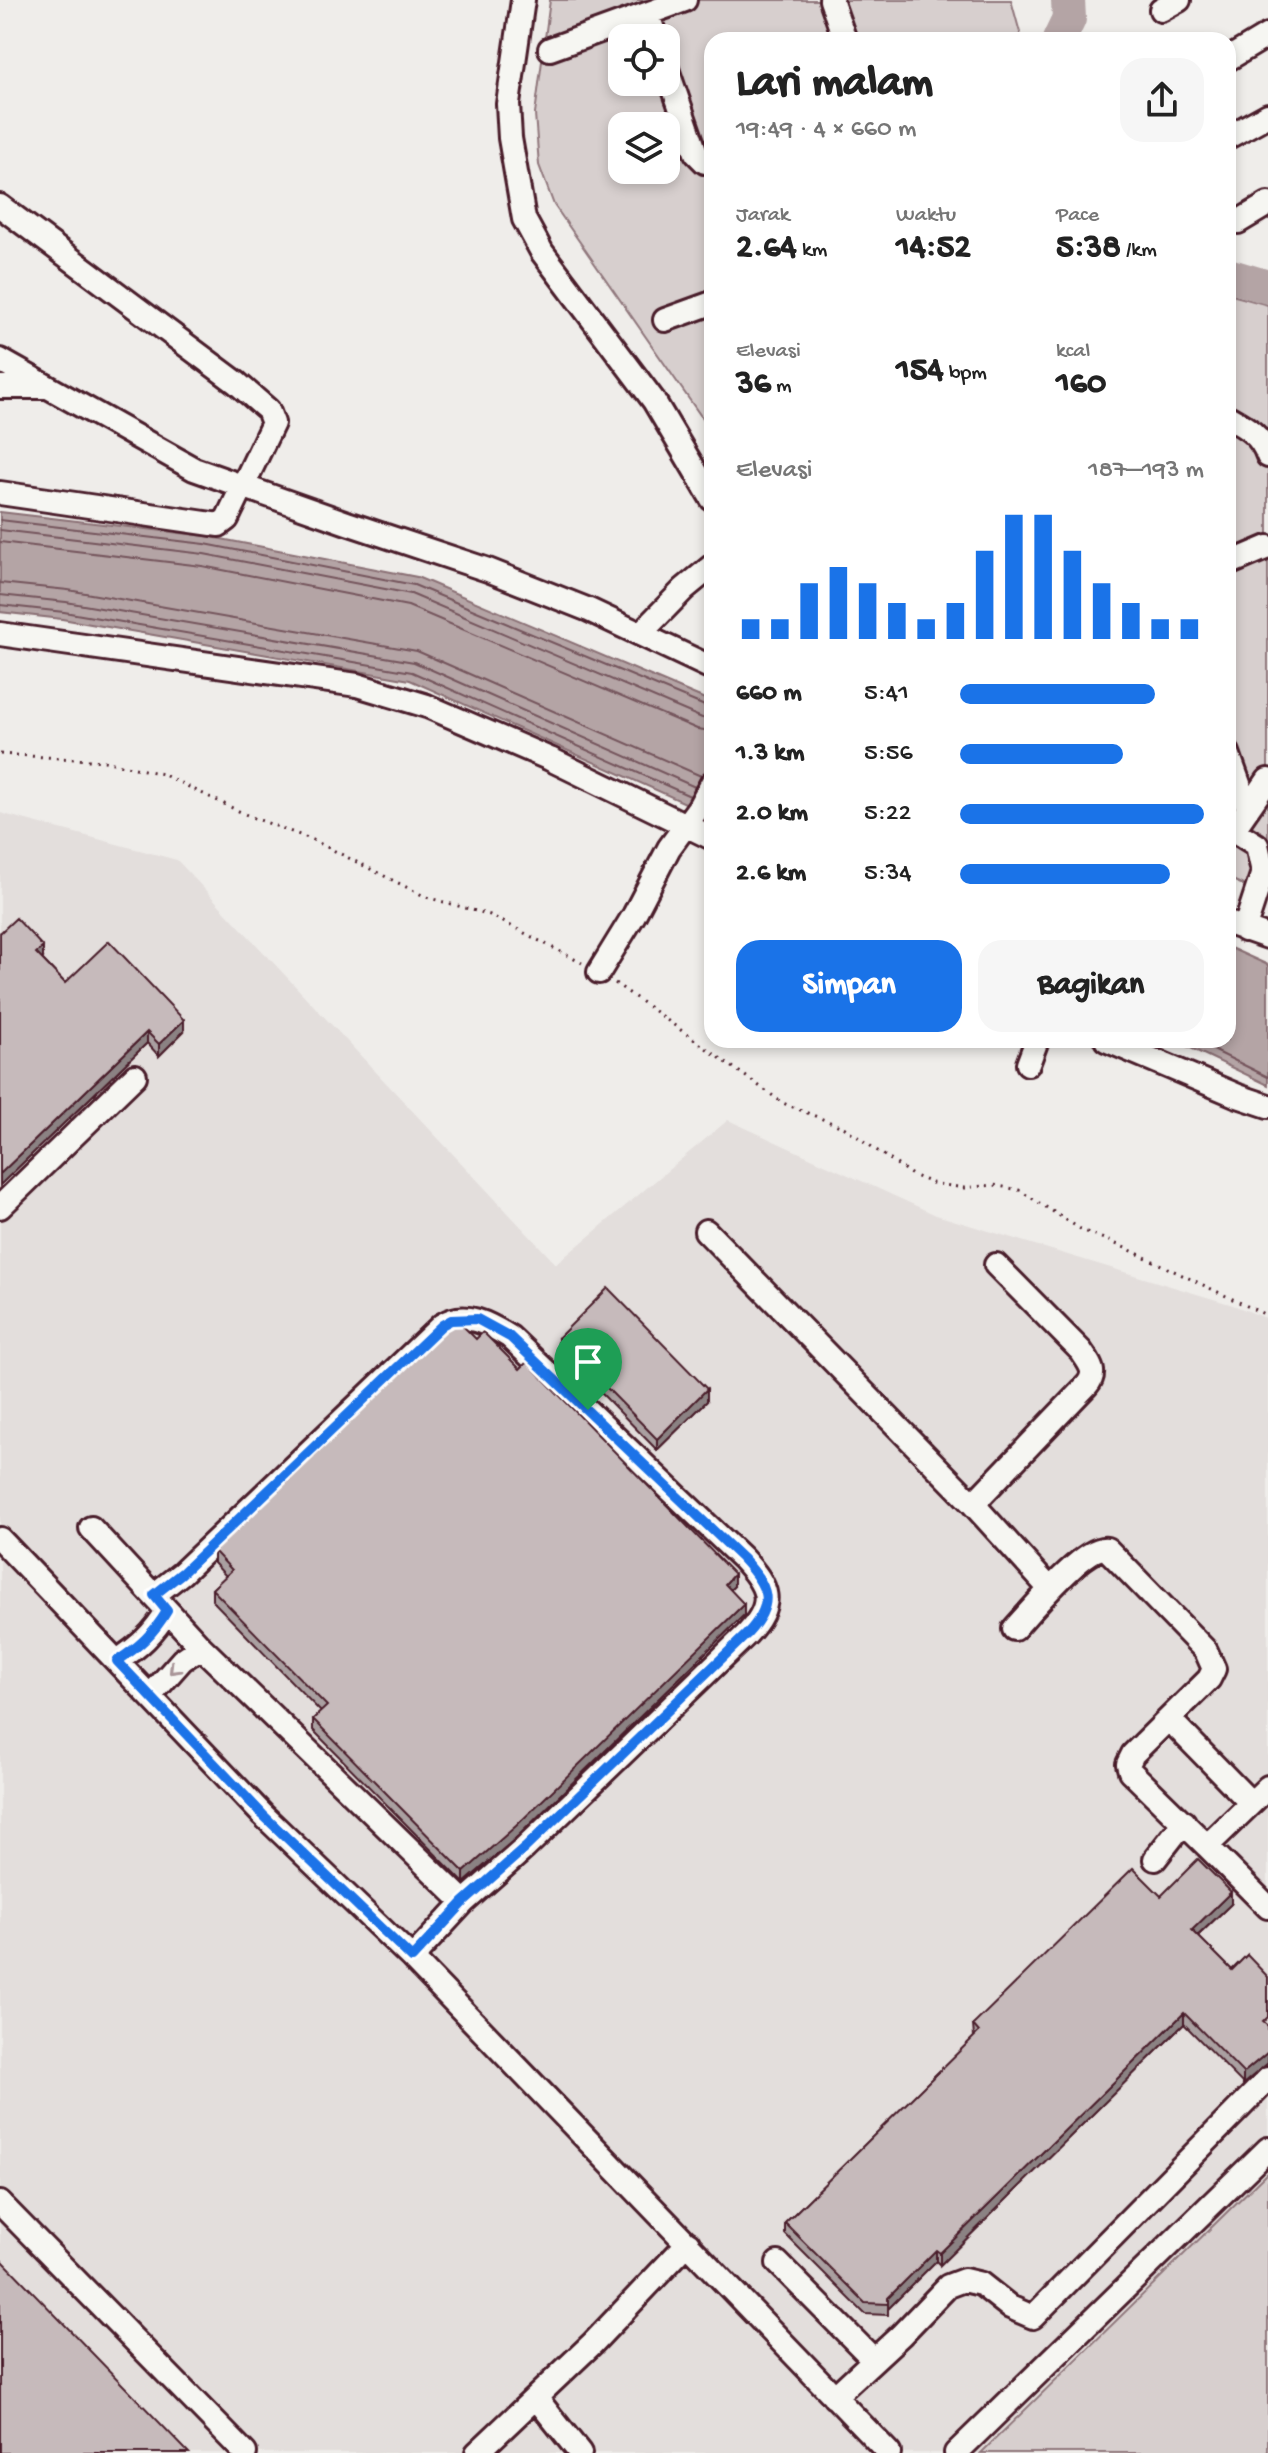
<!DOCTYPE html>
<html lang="id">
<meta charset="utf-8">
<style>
body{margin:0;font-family:"Gochi Hand",sans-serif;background:#f6f6f6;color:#222;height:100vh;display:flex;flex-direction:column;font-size:30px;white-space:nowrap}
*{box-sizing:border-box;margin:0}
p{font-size:26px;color:#767676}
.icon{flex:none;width:44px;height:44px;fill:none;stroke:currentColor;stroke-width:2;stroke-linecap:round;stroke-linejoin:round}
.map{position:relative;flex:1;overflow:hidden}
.drawer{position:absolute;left:704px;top:32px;width:532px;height:1016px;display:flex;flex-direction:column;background:#fff;border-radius:24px;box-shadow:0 4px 12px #0003}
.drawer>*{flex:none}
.controls{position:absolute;left:608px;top:24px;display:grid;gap:16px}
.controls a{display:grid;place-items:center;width:72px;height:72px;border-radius:16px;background:#fff;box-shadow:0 4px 12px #0003;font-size:40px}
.pin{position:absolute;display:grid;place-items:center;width:68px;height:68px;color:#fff;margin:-82px -34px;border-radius:50% 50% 50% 0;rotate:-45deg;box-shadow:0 0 8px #0007}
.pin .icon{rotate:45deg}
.round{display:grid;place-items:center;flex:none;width:84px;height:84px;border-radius:24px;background:#f6f6f6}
.headline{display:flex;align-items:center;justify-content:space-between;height:136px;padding:0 32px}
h1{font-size:44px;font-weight:700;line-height:60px}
.figures{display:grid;grid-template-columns:repeat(3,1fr);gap:12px;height:136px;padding:8px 32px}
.figures div{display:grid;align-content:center}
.figures b{font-size:34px;font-weight:700}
.figures small{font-size:22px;font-weight:400}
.figures p{font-size:22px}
.chart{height:224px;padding:16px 32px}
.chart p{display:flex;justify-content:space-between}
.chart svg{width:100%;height:144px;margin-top:8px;stroke:#1a73e8;stroke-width:6}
.button{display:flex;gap:16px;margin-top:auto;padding:16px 32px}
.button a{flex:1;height:92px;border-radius:24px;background:#1a73e8;color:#fff;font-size:32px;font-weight:700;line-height:92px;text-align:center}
.button a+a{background:#f6f6f6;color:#222}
ul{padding:0 32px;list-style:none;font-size:26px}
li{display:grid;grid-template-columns:128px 96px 1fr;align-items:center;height:60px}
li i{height:20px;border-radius:10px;background:#1a73e8}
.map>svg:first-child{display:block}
.built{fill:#e3dedc}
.green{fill:#d7cfce;stroke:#90777c;stroke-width:2;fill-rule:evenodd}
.water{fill:#b4a4a5;stroke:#8a6f74;stroke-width:2}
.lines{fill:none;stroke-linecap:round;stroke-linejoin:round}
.shore{stroke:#74545c;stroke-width:2}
.river{stroke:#b4a4a5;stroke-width:34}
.minor-casing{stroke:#4a1f2b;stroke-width:28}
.path{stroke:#4a1f2b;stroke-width:3;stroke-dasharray:2 6;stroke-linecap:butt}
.minor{stroke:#f6f6f2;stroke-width:22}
.wall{fill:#aaa0a1;stroke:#4a1f2b;stroke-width:2}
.shaded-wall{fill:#8b8283;stroke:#4a1f2b;stroke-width:2}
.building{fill:#c6babb;stroke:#4a1f2b;stroke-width:2}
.oneway{stroke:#a99598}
.route-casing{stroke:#fff;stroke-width:16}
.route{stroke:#1a73e8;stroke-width:10}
</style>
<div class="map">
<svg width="1268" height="2453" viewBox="0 0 1268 2453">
<rect width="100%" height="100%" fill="#efedea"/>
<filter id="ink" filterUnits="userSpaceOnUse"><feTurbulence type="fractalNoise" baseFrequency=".0125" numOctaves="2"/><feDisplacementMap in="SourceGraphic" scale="16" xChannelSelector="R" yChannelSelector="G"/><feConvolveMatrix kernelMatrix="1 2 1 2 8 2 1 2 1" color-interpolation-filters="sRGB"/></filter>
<g filter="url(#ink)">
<path class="built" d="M 0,813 L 177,860 L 556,1264 L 728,1120 L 936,1215 L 1233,1305 L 1268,1319 L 1268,2453 L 0,2453 Z"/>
<path class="green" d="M 550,0 L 1011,0 L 1022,40 L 712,40 L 712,432 L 554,205 L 539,165 L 535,114 ZM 622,38 L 666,38 L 666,82 L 622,82 ZM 622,126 L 666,126 L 666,170 L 622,170 Z
M 1228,294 L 1268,305 L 1268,882 L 1265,895 L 1228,878 Z
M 1268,2172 L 1268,2453 L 981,2453 Z"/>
<path class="water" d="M 0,512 L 206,536 L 417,577 L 712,702 L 712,815 L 410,680 L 62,619 L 0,612 Z
M 1228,947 L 1268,965 L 1268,1085 L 1174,1040 L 1228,1040 Z"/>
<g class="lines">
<path class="shore" d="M 0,520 L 205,544 L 414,585 L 712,709
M 0,530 L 204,554 L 411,594 L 702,718 L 712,719
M 0,542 L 202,566 L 408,606 L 697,729 L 712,731
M 0,583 L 68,590 L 417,651 L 701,776
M 0,595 L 66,602 L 414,662 L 695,787
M 0,605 L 64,612 L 412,672 L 690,796
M 1193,1040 L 1268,1077"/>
<path class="river" d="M 1059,40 L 1069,19 L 1068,0
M 1228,275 L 1268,287"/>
<defs>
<path id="minor" d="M 523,0 L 508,104 L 510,138 L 524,219 L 542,252 L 654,401 L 712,499
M 831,0 L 845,40
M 1161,10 L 1179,0
M 648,15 L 656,38
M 550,49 L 685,0
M 1228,59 L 1268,35
M 666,66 L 696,153 L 705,162 L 712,160
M 1228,137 L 1268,115
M 0,206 L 237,383 L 268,410 L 273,423 L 227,519 L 219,525 L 0,493
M 1238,222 L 1268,204
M 665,320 L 712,303
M 0,360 L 194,469 L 347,523 L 488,570 L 589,610 L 712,668
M 0,387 L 44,387
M 1228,417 C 1246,427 1261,435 1268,456
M 1228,564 L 1268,547
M 0,634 L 357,685 L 427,706 L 550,759 L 712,838
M 640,634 L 684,589 L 712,566
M 1228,753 L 1248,809
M 1228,827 L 1257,845 L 1263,872 L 1244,930
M 1234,829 L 1268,780
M 1228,923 L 1268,937
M 599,972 L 634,915 L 669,848 L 699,807 L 712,783
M 1106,1040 L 1238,1096 L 1268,1106
M 1028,1064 L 1037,1040
M 0,1207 L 135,1076
M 706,1231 L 973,1504 L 1050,1589
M 973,1504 L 1087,1385 C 1098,1372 1089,1363 1081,1351 L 996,1265
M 91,1528 L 201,1647 L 464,1902 L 525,1848 L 747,1634 C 776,1603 769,1587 742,1558 L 510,1337 C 489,1324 465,1310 442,1325 L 182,1573 L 154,1595
M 0,1539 L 263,1815 L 412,1958 L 889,2453
M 1014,1629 C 1029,1613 1086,1544 1107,1549 L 1206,1651 L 1214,1669 L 1209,1679 L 1133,1754 L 1128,1764 L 1130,1771 L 1207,1846 L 1268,1787
M 117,1661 C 139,1647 154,1633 167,1611
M 151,1695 L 182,1660 L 201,1647
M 1169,1719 L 1251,1803
M 1207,1846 L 1268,1907
M 1155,1859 L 1184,1822
M 412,1958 L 464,1902
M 0,2203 L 245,2453
M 778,2263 L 874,2360
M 834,2397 L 901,2335 L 948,2286 L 964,2280 L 981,2284 L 1010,2307 L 1033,2317 L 1268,2079
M 537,2399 L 580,2453
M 477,2453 L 593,2343 L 688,2243
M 956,2453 L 1268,2149"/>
</defs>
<use href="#minor" class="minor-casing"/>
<path class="path" d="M 0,754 L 104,761 L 162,774 L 249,816 L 313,840 L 426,897 L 490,915 L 582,963
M 615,983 L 783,1103 L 845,1128 L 912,1175 L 932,1183 L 964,1188 L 994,1185 L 1019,1190 L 1082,1230 L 1128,1249 L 1268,1316"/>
<use href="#minor" class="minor"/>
</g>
<path class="wall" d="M 0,933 L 43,958 L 42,959 L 65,983 L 184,1031 L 159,1056 L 147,1043 L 0,1185 Z
M 558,1338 L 707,1401 L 657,1450 L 558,1349 Z
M 476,1339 L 734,1586 L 730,1590 L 744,1615 L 516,1838 L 464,1883 L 313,1730 L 313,1719 L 321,1712 L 212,1600 L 212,1589 L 226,1576 L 214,1563 L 214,1551 Z
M 1161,1896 L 1231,1904 L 1198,1936 L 1232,1970 L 1247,1955 L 1243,2084 L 1184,2024 L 940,2265 L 936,2261 L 888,2309 L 888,2315 L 865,2314 L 785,2234 L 785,2223 L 974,2037 L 973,2025 Z"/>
<path class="shaded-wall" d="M 43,947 L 43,958 L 36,965 L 36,953 Z
M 184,1020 L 184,1031 L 159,1056 L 159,1044 Z
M 147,1032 L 147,1043 L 0,1185 L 0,1174 Z
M 707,1389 L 707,1401 L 657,1450 L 657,1439 Z
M 734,1574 L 734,1586 L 725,1595 L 725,1584 Z
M 744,1604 L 744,1615 L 516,1838 L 464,1883 L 464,1872 Z
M 1231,1892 L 1231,1904 L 1192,1941 L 1192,1930 Z
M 1184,2013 L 1184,2024 L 940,2265 L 940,2253 Z
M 1268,2052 L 1268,2063 L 1243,2084 L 1243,2073 Z
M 936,2250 L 936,2261 L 888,2309 L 888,2298 Z"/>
<path class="building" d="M 16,918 L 43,947 L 36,953 L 65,983 L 109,941 L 184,1020 L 159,1044 L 147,1032 L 0,1174 L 0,933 Z
M 608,1288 L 707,1389 L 657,1439 L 558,1338 Z
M 459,1322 L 476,1339 L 483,1332 L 520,1369 L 527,1362 L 734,1574 L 725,1584 L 744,1604 L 516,1826 L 464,1872 L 313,1719 L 327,1706 L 212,1589 L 232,1570 L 214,1551 L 450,1325 Z
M 1198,1859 L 1231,1892 L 1192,1930 L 1232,1970 L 1247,1955 L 1268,1977 L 1268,2017 L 1263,2022 L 1268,2026 L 1268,2052 L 1243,2073 L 1184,2013 L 940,2253 L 936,2250 L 888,2298 L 888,2304 L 865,2303 L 785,2223 L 979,2032 L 973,2025 L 1133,1868 L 1161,1896 Z
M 0,2258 L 189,2453 L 0,2453 Z"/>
<defs><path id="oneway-chevron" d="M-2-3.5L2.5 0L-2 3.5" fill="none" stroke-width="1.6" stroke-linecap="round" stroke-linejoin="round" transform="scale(2)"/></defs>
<use class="oneway" href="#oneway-chevron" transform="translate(174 1669) rotate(134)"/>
</g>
<g class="lines" filter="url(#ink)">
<defs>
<path id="route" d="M 477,1319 L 510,1337 L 742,1558 C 769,1587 776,1603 747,1634 L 525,1848 L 464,1902 L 412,1958 L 263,1815 L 117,1661 C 139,1647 154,1633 167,1611 L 154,1595 L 182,1573 L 442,1325 L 451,1320 Z"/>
</defs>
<use href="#route" class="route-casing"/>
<use href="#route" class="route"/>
</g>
</svg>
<div class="controls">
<a><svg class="icon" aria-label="locate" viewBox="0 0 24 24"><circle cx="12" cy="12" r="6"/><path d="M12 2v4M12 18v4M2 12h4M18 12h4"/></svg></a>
<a><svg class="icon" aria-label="layers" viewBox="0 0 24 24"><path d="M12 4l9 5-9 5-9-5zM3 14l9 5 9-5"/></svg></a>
</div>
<div class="pin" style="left:588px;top:1410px;background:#1e9e55"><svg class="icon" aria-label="arrive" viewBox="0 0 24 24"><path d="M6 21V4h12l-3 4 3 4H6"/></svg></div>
<section class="drawer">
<div class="headline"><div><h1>Lari malam</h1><p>19:49 · 4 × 660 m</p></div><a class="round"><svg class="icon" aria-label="share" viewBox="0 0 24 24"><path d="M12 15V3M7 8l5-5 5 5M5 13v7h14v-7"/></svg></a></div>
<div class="figures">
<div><p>Jarak</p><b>2.64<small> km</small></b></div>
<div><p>Waktu</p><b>14:52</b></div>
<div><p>Pace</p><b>5:38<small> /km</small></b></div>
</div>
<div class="figures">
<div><p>Elevasi</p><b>36<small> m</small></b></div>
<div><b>154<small> bpm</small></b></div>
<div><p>kcal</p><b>160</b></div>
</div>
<div class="chart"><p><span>Elevasi</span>187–193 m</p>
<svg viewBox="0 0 160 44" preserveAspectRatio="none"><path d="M5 44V38M15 44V38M25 44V27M35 44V22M45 44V27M55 44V33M65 44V38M75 44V33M85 44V17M95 44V6M105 44V6M115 44V17M125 44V27M135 44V33M145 44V38M155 44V38"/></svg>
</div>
<ul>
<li><b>660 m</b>5:41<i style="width:80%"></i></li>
<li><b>1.3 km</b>5:56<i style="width:67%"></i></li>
<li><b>2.0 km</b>5:22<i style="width:100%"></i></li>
<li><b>2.6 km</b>5:34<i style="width:86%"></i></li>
</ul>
<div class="button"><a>Simpan</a><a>Bagikan</a></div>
</section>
</div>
